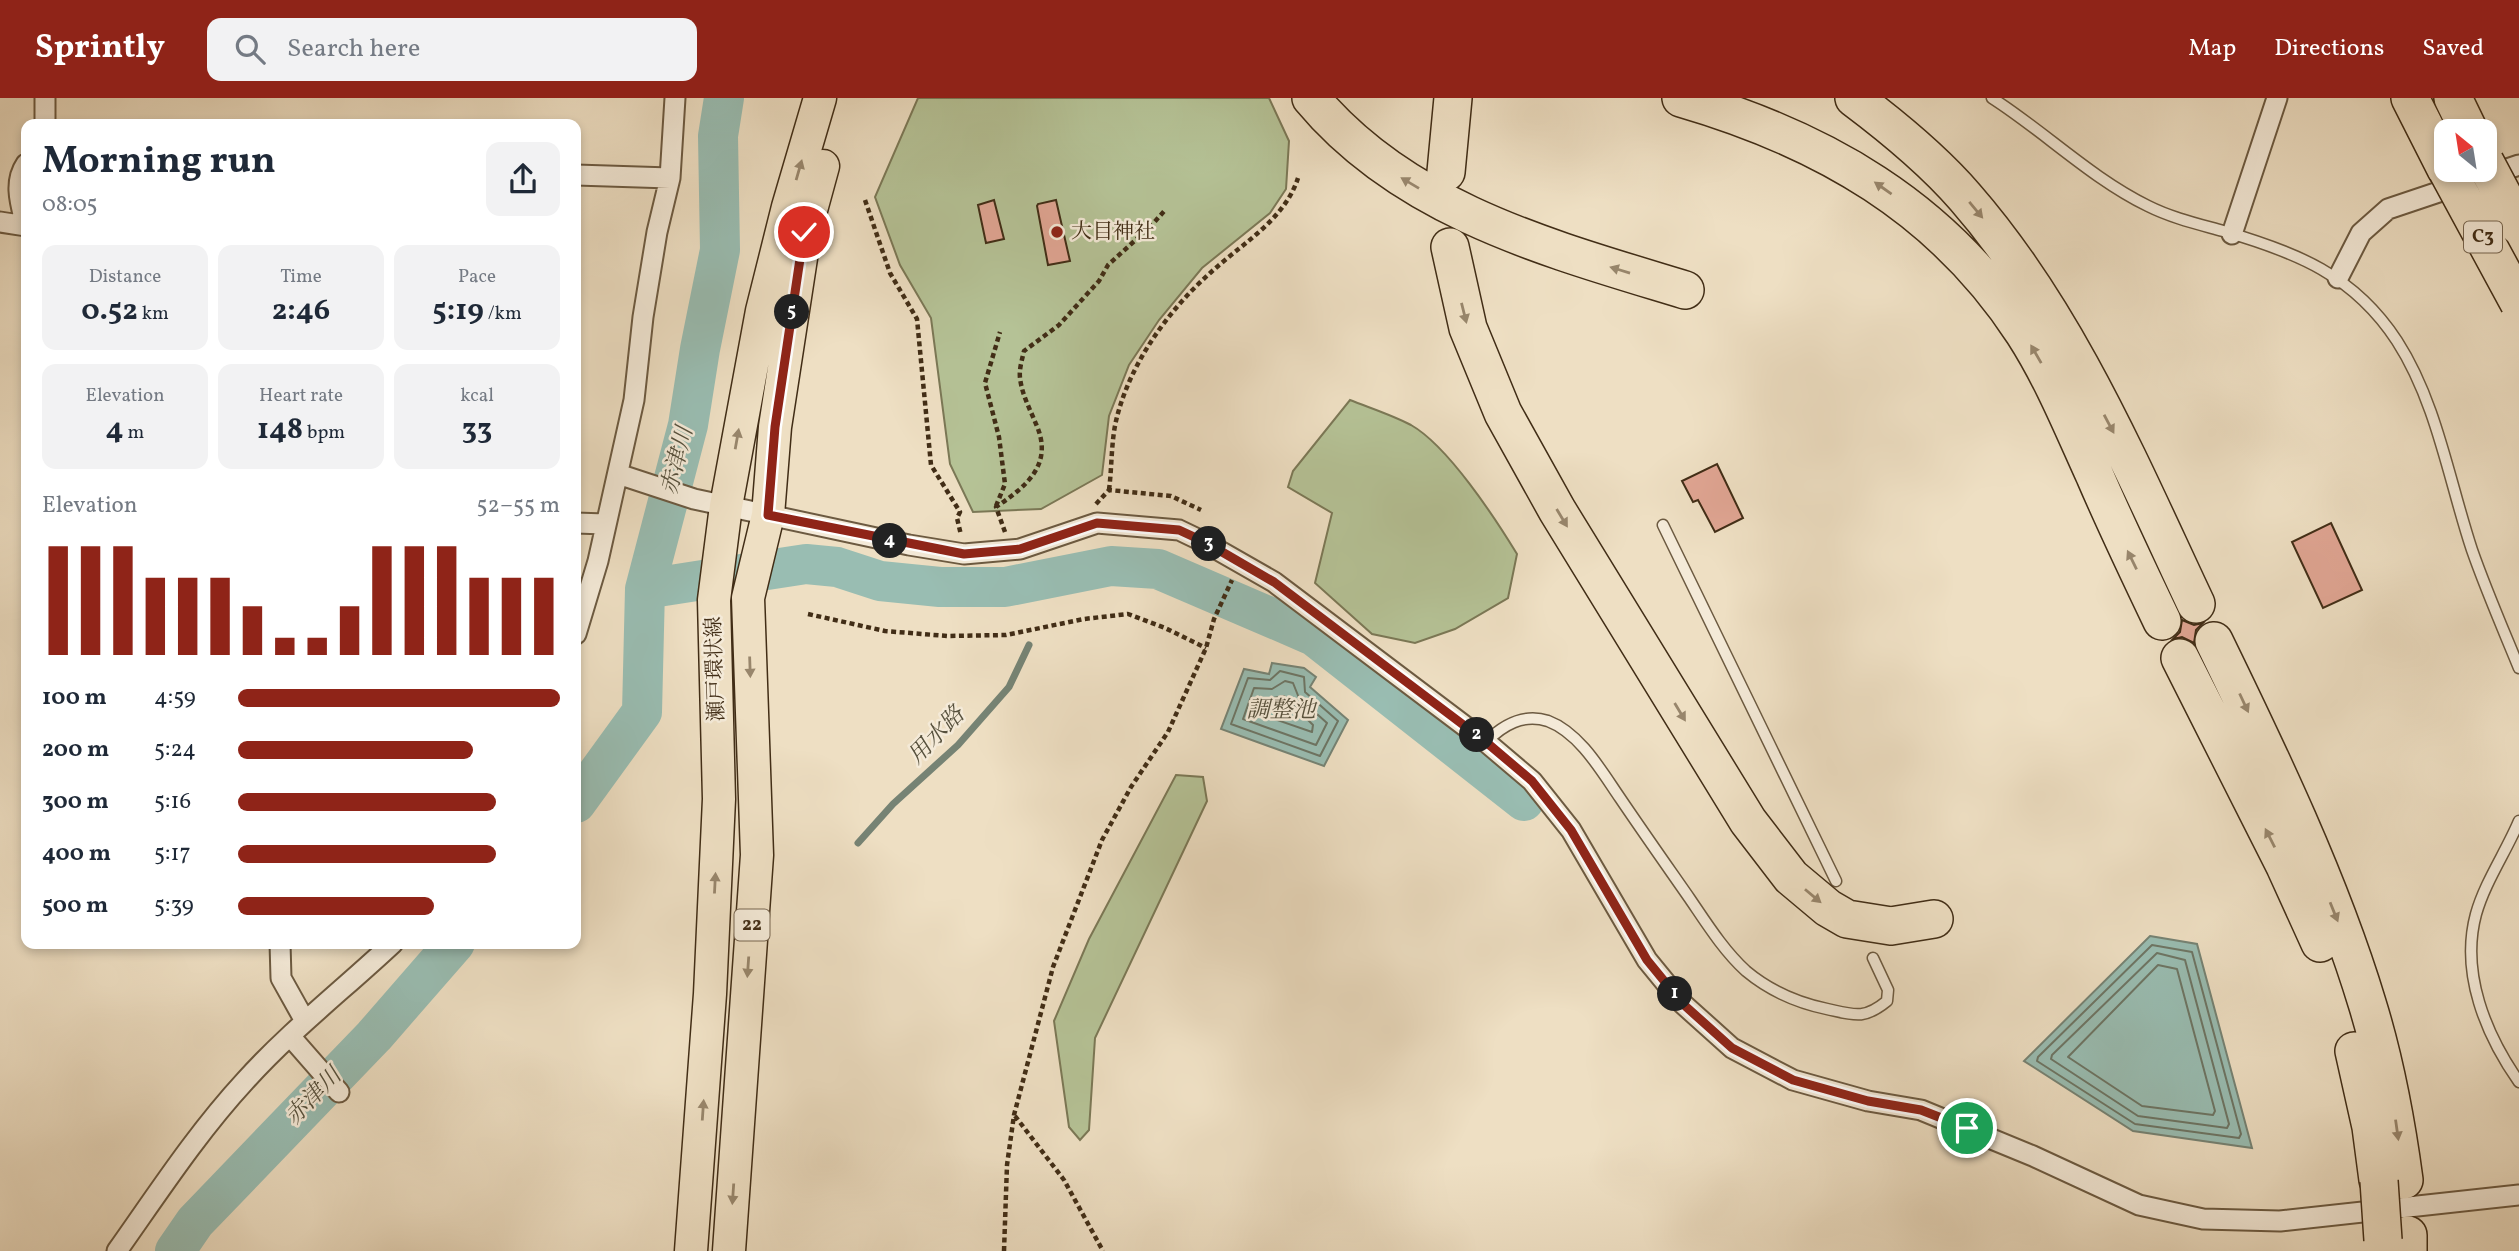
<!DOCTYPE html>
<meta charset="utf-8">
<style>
body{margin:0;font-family:Vollkorn,"Noto Serif JP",serif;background:#f2f2f3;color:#1f2937;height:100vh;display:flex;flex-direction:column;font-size:26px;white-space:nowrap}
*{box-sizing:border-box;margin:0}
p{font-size:23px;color:#747a83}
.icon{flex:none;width:38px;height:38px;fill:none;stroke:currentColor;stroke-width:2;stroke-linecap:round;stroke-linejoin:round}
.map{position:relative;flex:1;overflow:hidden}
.sheet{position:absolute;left:21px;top:21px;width:560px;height:830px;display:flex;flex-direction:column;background:#fff;border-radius:14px;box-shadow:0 4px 10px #0003}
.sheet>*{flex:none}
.needle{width:46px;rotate:330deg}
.buttons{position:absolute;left:2434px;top:21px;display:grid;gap:14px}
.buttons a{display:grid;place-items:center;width:63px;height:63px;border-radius:14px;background:#fff;box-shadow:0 4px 10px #0003;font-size:35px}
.pin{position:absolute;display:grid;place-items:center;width:60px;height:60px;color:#fff;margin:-30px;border:4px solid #fff;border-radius:50%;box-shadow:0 2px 7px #0007}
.km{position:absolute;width:35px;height:35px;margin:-18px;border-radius:50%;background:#222;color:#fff;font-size:19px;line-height:35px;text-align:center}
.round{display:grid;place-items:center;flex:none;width:74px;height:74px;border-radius:14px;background:#f2f2f3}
.overview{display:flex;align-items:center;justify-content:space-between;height:119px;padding:0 21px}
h1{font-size:38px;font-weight:700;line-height:52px}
.metrics{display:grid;grid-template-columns:repeat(3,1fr);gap:10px;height:119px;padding:7px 21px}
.metrics div{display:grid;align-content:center;border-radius:14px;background:#f2f2f3;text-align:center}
.metrics b{font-size:30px;font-weight:700}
.metrics small{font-size:19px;font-weight:400}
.metrics p{font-size:19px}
.chart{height:196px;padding:14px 21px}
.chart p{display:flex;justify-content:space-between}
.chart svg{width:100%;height:126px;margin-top:7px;stroke:#8f2418;stroke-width:6}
ul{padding:0 21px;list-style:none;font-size:23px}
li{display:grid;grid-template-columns:112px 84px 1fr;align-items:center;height:52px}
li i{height:18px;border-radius:9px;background:#8f2418}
header{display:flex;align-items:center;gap:42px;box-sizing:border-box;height:98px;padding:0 35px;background:#8f2418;color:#fff}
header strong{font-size:33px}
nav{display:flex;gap:38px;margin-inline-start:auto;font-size:24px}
.search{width:490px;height:63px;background:#f2f2f3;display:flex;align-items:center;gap:18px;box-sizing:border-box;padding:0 24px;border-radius:14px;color:#747a83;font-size:26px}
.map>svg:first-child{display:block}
.green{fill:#b5c296;stroke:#7b7856;stroke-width:2}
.water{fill:#99bdb2;stroke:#768374;stroke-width:2}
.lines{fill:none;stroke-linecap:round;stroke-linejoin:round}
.shore{stroke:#6d7564;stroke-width:2}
.stream{stroke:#768374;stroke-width:7}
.river{stroke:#99bdb2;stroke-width:40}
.building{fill:#e0a593;stroke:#412d16;stroke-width:2}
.service-casing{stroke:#6c5a41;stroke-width:13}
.minor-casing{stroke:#6c5a41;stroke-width:23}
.primary-casing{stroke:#412d16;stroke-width:35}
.motorway-casing{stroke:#412d16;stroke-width:40}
.path{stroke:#412d16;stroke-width:4.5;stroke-dasharray:5 3.5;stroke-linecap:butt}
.service{stroke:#f4ead8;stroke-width:10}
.minor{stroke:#f4ead8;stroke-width:19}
.primary{stroke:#eedfc3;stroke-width:32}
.motorway{stroke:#eedfc3;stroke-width:37}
.motorway-bridge-casing{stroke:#412d16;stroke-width:40;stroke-linecap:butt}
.motorway-bridge{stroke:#eedfc3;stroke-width:37}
.oneway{fill:#98866c}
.route-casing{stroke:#fff;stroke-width:14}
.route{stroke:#8f2418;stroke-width:9}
.poi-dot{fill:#8f2418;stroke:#f4ead8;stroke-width:2.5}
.labels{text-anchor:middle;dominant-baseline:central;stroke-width:5;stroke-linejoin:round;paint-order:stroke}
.shield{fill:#f4ead8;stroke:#776650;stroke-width:2}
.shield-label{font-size:19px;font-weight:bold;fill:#412d16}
.poi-label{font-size:21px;fill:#412d16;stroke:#f4ead8;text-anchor:start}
.street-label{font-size:21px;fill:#412d16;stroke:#f4ead8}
.water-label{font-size:23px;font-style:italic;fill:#57513d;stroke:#f4ead8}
</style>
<header>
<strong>Sprintly</strong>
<div class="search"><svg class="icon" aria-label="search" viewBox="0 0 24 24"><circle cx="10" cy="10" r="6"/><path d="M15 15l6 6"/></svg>Search here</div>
<nav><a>Map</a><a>Directions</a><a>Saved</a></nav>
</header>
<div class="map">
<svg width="2519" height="1153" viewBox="0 0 2519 1153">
<rect width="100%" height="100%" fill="#eedfc3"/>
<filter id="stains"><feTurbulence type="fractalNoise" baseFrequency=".00286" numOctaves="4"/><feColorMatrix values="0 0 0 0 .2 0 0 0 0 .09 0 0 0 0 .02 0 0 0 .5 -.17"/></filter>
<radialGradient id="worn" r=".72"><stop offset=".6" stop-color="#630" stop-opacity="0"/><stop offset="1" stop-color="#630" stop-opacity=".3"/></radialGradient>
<path class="green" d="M 918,0 L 1269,0 L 1289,43 L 1286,91 L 1270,115 L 1202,170 L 1159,222 L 1129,267 L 1109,318 L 1102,377 L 1041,411 L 973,414 L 950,366 L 931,220 L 900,167 L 875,99 Z
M 1350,302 C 1370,310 1392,317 1411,327 C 1448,348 1495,420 1517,456 L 1508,500 L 1455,531 L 1415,545 L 1372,536 L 1315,485 L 1332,415 L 1288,389 L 1293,373 Z
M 1176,677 L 1203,679 L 1207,703 L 1095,940 L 1089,1032 L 1080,1042 L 1069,1029 L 1054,923 L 1089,841 Z"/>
<path class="water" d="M 1272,565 L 1304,570 L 1316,579 L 1310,589 L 1348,622 L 1324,668 L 1221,631 L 1244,571 L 1269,576 Z
M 2150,838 L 2197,846 L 2252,1050 L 2133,1033 L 2024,963 Z"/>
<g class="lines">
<path class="shore" d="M 1280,573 L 1304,579 L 1305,594 L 1338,623 L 1320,658 L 1231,626 L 1248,580 L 1270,582 Z
M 1285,583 L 1293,585 L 1299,600 L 1327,625 L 1316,647 L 1243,621 L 1254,590 L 1272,591 Z
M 1284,598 L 1313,627 L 1312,634 L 1257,615 L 1261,602 Z
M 2152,847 L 2192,854 L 2241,1036 L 2239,1040 L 2135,1026 L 2037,963 L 2038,959 Z
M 2157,855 L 2185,862 L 2229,1026 L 2227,1030 L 2138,1018 L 2051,961 L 2052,957 Z
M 2158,867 L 2177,871 L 2215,1013 L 2213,1017 L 2142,1008 L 2068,959 Z"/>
<path class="stream" d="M 858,745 L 893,706 L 958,647 L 1009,589 L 1029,547"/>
<path class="river" d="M 645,491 L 806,466 L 837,469 L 880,483 L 940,489 L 1005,489 L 1111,468 L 1158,471 L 1314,538 L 1524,703
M 576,705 L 642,614 L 645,491 L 688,327 L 700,251 L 720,152 L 718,38 L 724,0
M 175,1153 L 195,1124 L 374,938 L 455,845"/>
</g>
<path class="building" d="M 994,102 L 1004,141 L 986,145 L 978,107 Z
M 1056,102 L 1070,163 L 1048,167 L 1037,108 L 1038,106 Z
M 1717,366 L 1743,420 L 1715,434 L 1698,402 L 1693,404 L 1682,383 Z
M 2331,425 L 2362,492 L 2323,510 L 2292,444 Z
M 2182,522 L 2194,527 L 2203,525 L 2196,532 L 2194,545 L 2182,539 L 2173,541 L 2180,534 Z"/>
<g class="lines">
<defs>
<path id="service" d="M 1992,0 C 2045,34 2091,80 2148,108 C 2172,120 2198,126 2223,133 C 2296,154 2354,177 2397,243 C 2437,305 2449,383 2472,452 C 2486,492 2503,531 2519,570
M 1663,427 L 1836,783
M 1486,644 C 1503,627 1523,615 1548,623 C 1580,635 1602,674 1620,700 C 1643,734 1667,768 1690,801 C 1707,826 1724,853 1746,873 C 1770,893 1798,905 1827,911 C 1854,917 1864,922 1887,903 L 1888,892 L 1873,860
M 2519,723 C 2506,754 2485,784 2476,816 C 2460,875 2486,937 2519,984"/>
<path id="minor" d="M 45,26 L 45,0
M 576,77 L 670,80
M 0,124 L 26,128
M 26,128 C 21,107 13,85 26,66
M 2232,136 L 2277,0
M 2338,180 L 2361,135 L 2388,111 L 2519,67
M 618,376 L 694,401 L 909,447 L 964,456 L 1020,451 L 1097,425 L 1179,432 L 1204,444 L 1274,484 L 1486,644 L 1532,683 L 1571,732 L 1647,862 L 1683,906 L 1732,950 L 1793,982 L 1868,1003 L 1921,1012 L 2033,1058 L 2139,1107 L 2203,1121 L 2280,1123 L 2519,1097
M 576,425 L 605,426
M 576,536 L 598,463 L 634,302 L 643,219 L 657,134 L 670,80 L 675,0
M 280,845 L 281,880 L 305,923
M 290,938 L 339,994
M 117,1153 C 158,1095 197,1035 245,983 C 290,933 344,891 393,845"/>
<path id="primary" d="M 691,1153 L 710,896 L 719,701 L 714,502 L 726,408 L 762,213 L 788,109 L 820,0
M 729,1153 L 757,757 L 748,500 L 768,417 L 775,329 L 805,134 L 823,68"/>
<path id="motorway" d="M 1311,0 C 1405,113 1551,151 1685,192
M 1681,0 C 1822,41 1942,109 2024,235 C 2053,280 2073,330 2095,378 C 2116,427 2139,475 2162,523
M 1854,0 C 1894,30 1933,62 1965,99 C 2068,217 2130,366 2196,506
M 2410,0 L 2446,71
M 2453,0 L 2469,33
M 1446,74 L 1453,0
M 1450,149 L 1468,230 L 1503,315 L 1557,412 L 1748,723 L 1791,779 L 1828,810 L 1847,821 L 1891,828 L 1934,821
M 2214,543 C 2270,658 2330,783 2367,905 C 2385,963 2396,1022 2404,1082
M 2180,560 L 2285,768 L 2320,845
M 2354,953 L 2371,1029 L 2378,1082
M 2408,1137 L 2408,1153"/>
</defs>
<use href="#service" class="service-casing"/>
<use href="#minor" class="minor-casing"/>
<use href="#primary" class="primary-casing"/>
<use href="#motorway" class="motorway-casing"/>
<path class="path" d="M 865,102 L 890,175 L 917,221 L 931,367 L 960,414 L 957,420 L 961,437
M 1109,392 C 1112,369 1111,345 1116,323 C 1129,267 1167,214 1209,176 C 1241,146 1284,123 1298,80
M 1096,406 L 1109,392 L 1171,398 L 1201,412
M 996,408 L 1005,386 L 999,339 L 985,285 L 1000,234
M 1005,434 L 996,409 C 1027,388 1054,366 1036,326 C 1030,311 1022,297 1020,280 C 1019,271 1022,262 1024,253 L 1059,227 L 1099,183 L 1108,167 L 1151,128 L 1166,111
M 808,516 L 885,533 L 947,538 L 1006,537 L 1084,521 L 1128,516 L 1165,530 L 1206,550
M 1015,1018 L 1064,1082 L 1103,1153
M 1004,1153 L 1007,1067 L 1014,1017 L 1053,869 L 1102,742 L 1131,689 L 1168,634 L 1206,550 L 1214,521 L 1232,482"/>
<use href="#service" class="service"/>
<use href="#minor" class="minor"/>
<use href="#primary" class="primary"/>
<use href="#motorway" class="motorway"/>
<defs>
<path id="motorway-bridge" d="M 2485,64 L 2519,128
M 2447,72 L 2519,205
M 2379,1083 L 2383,1142"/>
</defs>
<use href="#motorway-bridge" class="motorway-bridge-casing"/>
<use href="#motorway-bridge" class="motorway-bridge"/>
</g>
<defs><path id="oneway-solid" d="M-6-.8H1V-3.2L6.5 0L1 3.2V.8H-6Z" transform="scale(1.75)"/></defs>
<g class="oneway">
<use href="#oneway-solid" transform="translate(799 72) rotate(-74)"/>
<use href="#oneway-solid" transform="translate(1410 85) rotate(-149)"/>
<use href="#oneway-solid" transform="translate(1883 90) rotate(-145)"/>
<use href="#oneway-solid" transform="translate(1976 112) rotate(50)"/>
<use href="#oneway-solid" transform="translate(1620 172) rotate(-163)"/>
<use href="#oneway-solid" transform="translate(1464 215) rotate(76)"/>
<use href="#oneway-solid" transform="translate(2036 256) rotate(-120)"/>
<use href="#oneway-solid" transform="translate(2109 326) rotate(62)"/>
<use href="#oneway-solid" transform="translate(737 341) rotate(-80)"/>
<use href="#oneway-solid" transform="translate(1562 420) rotate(59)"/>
<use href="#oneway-solid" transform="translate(2132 462) rotate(-116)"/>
<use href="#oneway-solid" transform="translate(750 569) rotate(88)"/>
<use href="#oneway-solid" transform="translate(2244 605) rotate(65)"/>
<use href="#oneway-solid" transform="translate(1680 614) rotate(59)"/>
<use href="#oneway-solid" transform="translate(2270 740) rotate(-117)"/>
<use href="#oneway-solid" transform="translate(715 785) rotate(-87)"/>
<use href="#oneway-solid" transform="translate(1813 798) rotate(40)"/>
<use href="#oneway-solid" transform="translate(2334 814) rotate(68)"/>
<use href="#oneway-solid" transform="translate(748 869) rotate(94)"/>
<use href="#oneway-solid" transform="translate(703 1012) rotate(-86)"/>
<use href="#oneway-solid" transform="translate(2397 1032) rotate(82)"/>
<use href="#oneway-solid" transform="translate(733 1096) rotate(94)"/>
</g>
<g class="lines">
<defs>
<path id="route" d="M 804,134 L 775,329 L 768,417 L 964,456 L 1020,451 L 1097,425 L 1179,432 L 1205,444 L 1274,484 L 1486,644 L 1532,683 L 1571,732 L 1647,862 L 1683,906 L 1732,950 L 1793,982 L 1868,1003 L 1921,1012 L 1967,1030"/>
</defs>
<use href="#route" class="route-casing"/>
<use href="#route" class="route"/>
</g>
<circle class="poi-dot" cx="1057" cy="134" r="7"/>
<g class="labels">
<g class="shield">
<rect x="2464" y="123.5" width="38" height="31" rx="5"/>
<rect x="734.5" y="811.5" width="35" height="31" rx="5"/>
</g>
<g class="shield-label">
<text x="2483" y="139">C3</text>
<text x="752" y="827">22</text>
</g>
<g class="poi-label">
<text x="1071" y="134">大目神社</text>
</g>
<g class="street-label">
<text transform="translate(716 571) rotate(-92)">瀬戸環状線</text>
</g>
<g class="water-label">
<text transform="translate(678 363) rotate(-76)">赤津川</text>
<text x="1281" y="613">調整池</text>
<text transform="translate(937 638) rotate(-46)">用水路</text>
<text transform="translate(314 999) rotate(-46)">赤津川</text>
</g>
</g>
<rect width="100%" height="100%" filter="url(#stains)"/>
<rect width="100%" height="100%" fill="url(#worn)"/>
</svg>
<div class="buttons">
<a><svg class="needle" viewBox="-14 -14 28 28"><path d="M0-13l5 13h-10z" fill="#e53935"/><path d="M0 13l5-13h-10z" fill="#747a83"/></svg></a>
</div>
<div class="pin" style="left:1967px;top:1030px;background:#1e9e55"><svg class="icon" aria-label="arrive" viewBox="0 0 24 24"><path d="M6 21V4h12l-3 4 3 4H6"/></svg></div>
<div class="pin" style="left:804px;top:134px;background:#d93025"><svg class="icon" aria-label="check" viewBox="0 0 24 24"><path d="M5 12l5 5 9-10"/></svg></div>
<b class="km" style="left:1675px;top:896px">1</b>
<b class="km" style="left:1477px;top:637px">2</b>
<b class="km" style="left:1209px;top:446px">3</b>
<b class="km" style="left:890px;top:443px">4</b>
<b class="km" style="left:792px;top:214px">5</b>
<section class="sheet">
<div class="overview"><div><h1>Morning run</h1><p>08:05</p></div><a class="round"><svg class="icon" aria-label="share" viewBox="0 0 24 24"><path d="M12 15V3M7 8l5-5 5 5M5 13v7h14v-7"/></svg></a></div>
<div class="metrics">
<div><p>Distance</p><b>0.52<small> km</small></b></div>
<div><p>Time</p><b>2:46</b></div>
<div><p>Pace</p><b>5:19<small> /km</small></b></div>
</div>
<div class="metrics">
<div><p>Elevation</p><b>4<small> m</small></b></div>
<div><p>Heart rate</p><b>148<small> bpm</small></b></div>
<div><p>kcal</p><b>33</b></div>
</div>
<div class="chart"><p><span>Elevation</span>52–55 m</p>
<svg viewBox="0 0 160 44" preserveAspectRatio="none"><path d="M5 44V6M15 44V6M25 44V6M35 44V17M45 44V17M55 44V17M65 44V27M75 44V38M85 44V38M95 44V27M105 44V6M115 44V6M125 44V6M135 44V17M145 44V17M155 44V17"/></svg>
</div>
<ul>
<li><b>100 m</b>4:59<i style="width:100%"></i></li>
<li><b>200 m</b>5:24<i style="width:73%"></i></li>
<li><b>300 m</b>5:16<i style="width:80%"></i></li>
<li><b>400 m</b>5:17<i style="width:80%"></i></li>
<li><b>500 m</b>5:39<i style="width:61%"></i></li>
</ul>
</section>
</div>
